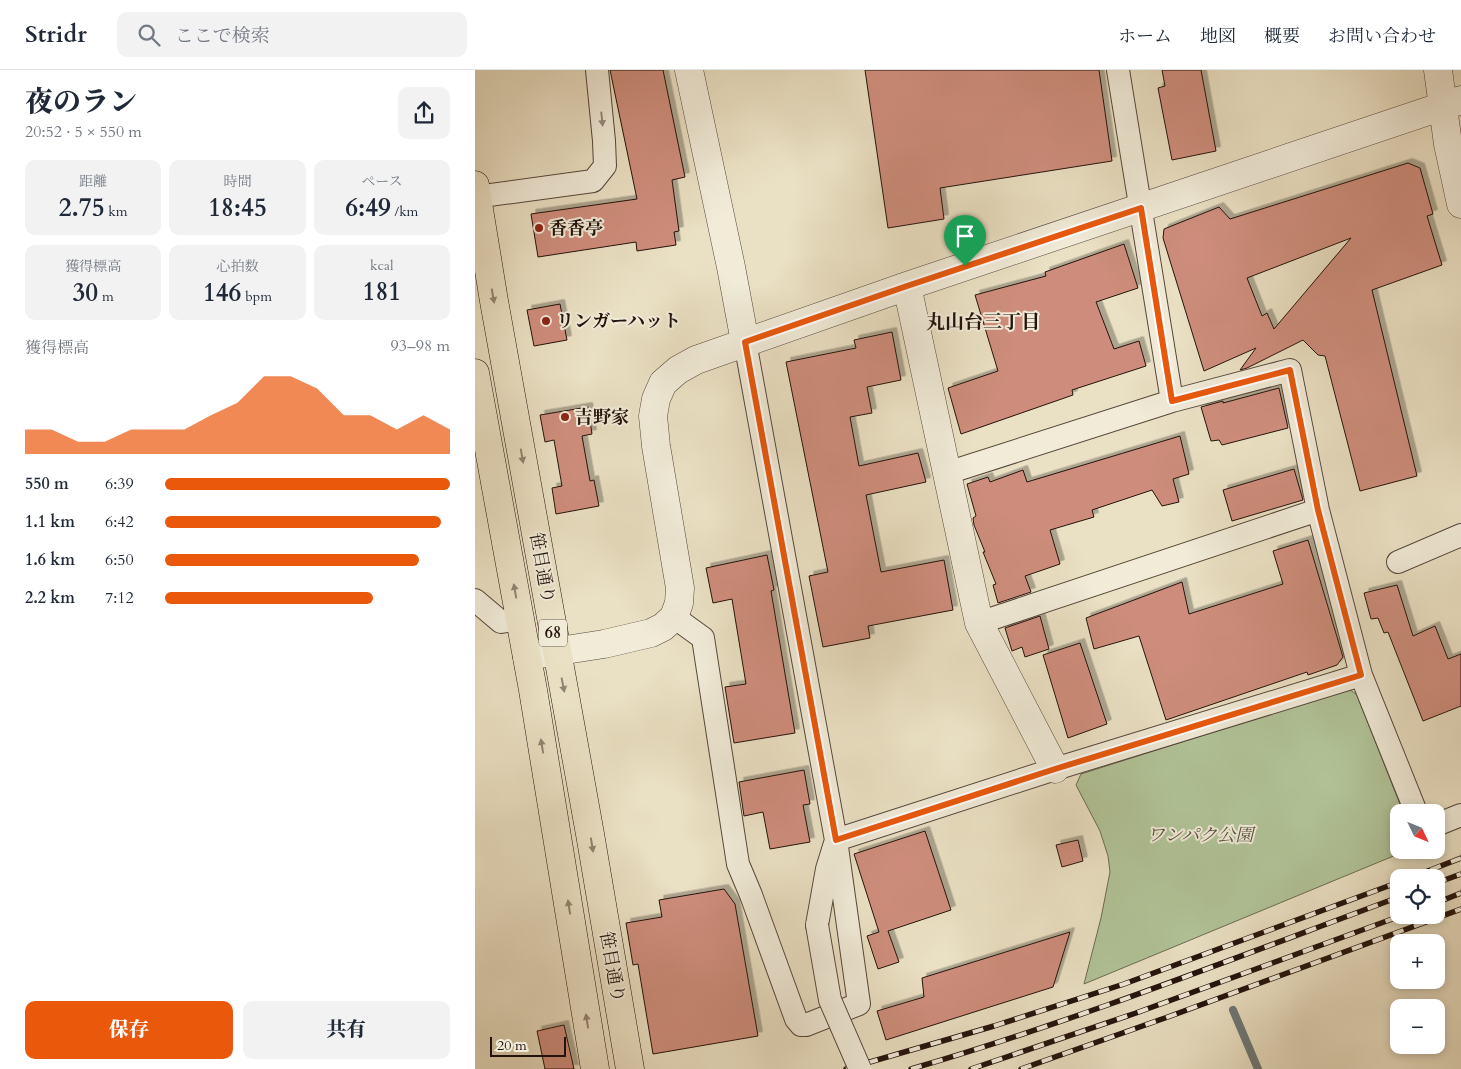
<!DOCTYPE html>
<html lang="ja">
<meta charset="utf-8">
<style>
body{margin:0;font-family:Cardo,"Noto Serif JP",serif;background:#f2f2f3;color:#1f2937;height:100vh;display:flex;flex-direction:column;font-size:19px;white-space:nowrap}
*{box-sizing:border-box;margin:0}
p{font-size:16px;color:#747a83}
.icon{flex:none;width:28px;height:28px;fill:none;stroke:currentColor;stroke-width:2;stroke-linecap:round;stroke-linejoin:round}
.map{position:relative;flex:1;overflow:hidden}
.sheet{display:flex;flex-direction:column;background:#fff;width:475px}
.sheet>*{flex:none}
.needle{width:32px;rotate:133deg}
.buttons{position:absolute;left:915px;top:734px;display:grid;gap:10px}
.buttons a{display:grid;place-items:center;width:55px;height:55px;border-radius:10px;background:#fff;box-shadow:0 2px 8px #0003;font-size:25px}
.scale{position:absolute;left:15px;bottom:12px;width:76px;box-sizing:border-box;padding-left:5px;border:2px solid #24130c;border-top:0;font-size:14px;line-height:18px;white-space:nowrap;color:#24130c;-webkit-text-stroke:4px #f1ebd8;paint-order:stroke}
.pin{position:absolute;display:grid;place-items:center;width:42px;height:42px;color:#fff;margin:-51px -21px;border-radius:50% 50% 50% 0;rotate:-45deg;box-shadow:0 0 5px #0007}
.pin .icon{rotate:45deg}
.round{display:grid;place-items:center;flex:none;width:52px;height:52px;border-radius:10px;background:#f2f2f3}
.summary{display:flex;align-items:center;justify-content:space-between;height:85px;padding:0 25px}
h1{font-size:28px;font-weight:800;line-height:38px}
.figures{display:grid;grid-template-columns:repeat(3,1fr);gap:8px;height:85px;padding:5px 25px}
.figures div{display:grid;align-content:center;border-radius:10px;background:#f2f2f3;text-align:center}
.figures b{font-size:25px;font-weight:800}
.figures small{font-size:14px;font-weight:400}
.figures p{font-size:14px}
.chart{height:140px;padding:10px 25px}
.chart p{display:flex;justify-content:space-between}
.chart svg{width:100%;height:90px;margin-top:5px;fill:#ea580c;opacity:.7}
.action{display:flex;gap:10px;margin-top:auto;padding:10px 25px}
.action a{flex:1;height:58px;border-radius:10px;background:#ea580c;color:#fff;font-size:20px;font-weight:800;line-height:58px;text-align:center}
.action a+a{background:#f2f2f3;color:#1f2937}
ul{padding:0 25px;list-style:none;font-size:16px}
li{display:grid;grid-template-columns:80px 60px 1fr;align-items:center;height:38px}
li i{height:12px;border-radius:6px;background:#ea580c}
header{display:flex;align-items:center;gap:30px;box-sizing:border-box;height:70px;padding:0 25px;background:#fff;border-bottom:1px solid #e0e1e3}
header strong{font-size:24px}
nav{display:flex;gap:28px;margin-inline-start:auto;font-size:18px}
.search{width:350px;height:45px;background:#f2f2f3;display:flex;align-items:center;gap:12px;box-sizing:border-box;padding:0 18px;border-radius:10px;color:#747a83;font-size:19px}
main{display:flex;flex:1;min-height:0}
.map>svg:first-child{display:block}
.green{fill:#b1c398;stroke:#6a6b52}
.lines{fill:none;stroke-linecap:round;stroke-linejoin:round}
.stream{stroke:#6d7777;stroke-width:8}
.building{fill:#ce8d7b;stroke:#24130c;fill-rule:evenodd;filter:url(#shadow)}
.minor-casing{stroke:#56463a;stroke-width:24}
.tertiary-casing{stroke:#56463a;stroke-width:29}
.primary-casing{stroke:#24130c;stroke-width:29}
.minor{stroke:#f1ebd8;stroke-width:22}
.tertiary{stroke:#f1ebd8;stroke-width:28}
.primary{stroke:#eae0c3;stroke-width:28}
.rail-casing{stroke:#24130c;stroke-width:5.5}
.rail{stroke:#f1ebd8;stroke-width:4;stroke-dasharray:11;stroke-linecap:butt}
.minor-bridge-casing{stroke:#56463a;stroke-width:24;stroke-linecap:butt}
.minor-bridge{stroke:#f1ebd8;stroke-width:22}
.oneway{fill:#958a7c}
.oneway2{fill:#918471}
.route-casing{stroke:#fff;stroke-width:10}
.route{stroke:#ea580c;stroke-width:6}
.poi-dot{fill:#8f2418;stroke:#f1ebd8;stroke-width:2}
.labels{text-anchor:middle;dominant-baseline:central;stroke-width:4;stroke-linejoin:round;paint-order:stroke}
.shield{fill:#f1ebd8;stroke:#625449;stroke-width:1}
.shield-label{font-size:16px;font-weight:bold;fill:#24130c}
.poi-label{font-size:18px;font-weight:bold;fill:#24130c;stroke:#f1ebd8;text-anchor:start}
.street-label{font-size:18px;fill:#24130c;stroke:#f1ebd8}
.park-label{font-size:18px;font-style:italic;fill:#55513d;stroke:#f1ebd8}
.neighbourhood-label{font-size:19px;font-weight:bold;fill:#24130c;stroke:#f1ebd8}
</style>
<header>
<strong>Stridr</strong>
<div class="search"><svg class="icon" aria-label="search" viewBox="0 0 24 24"><circle cx="10" cy="10" r="6"/><path d="M15 15l6 6"/></svg>ここで検索</div>
<nav><a>ホーム</a><a>地図</a><a>概要</a><a>お問い合わせ</a></nav>
</header>
<main>
<section class="sheet">
<div class="summary"><div><h1>夜のラン</h1><p>20:52 · 5 × 550 m</p></div><a class="round"><svg class="icon" aria-label="share" viewBox="0 0 24 24"><path d="M12 15V3M7 8l5-5 5 5M5 13v7h14v-7"/></svg></a></div>
<div class="figures">
<div><p>距離</p><b>2.75<small> km</small></b></div>
<div><p>時間</p><b>18:45</b></div>
<div><p>ペース</p><b>6:49<small> /km</small></b></div>
</div>
<div class="figures">
<div><p>獲得標高</p><b>30<small> m</small></b></div>
<div><p>心拍数</p><b>146<small> bpm</small></b></div>
<div><p>kcal</p><b>181</b></div>
</div>
<div class="chart"><p><span>獲得標高</span>93–98 m</p>
<svg viewBox="0 0 160 44" preserveAspectRatio="none"><path d="M0 44V32L10 32L20 38L30 38L40 32L50 32L60 32L70 25L80 19L90 6L100 6L110 12L120 25L130 25L140 32L150 25L160 32V44z"/></svg>
</div>
<ul>
<li><b>550 m</b>6:39<i style="width:100%"></i></li>
<li><b>1.1 km</b>6:42<i style="width:97%"></i></li>
<li><b>1.6 km</b>6:50<i style="width:89%"></i></li>
<li><b>2.2 km</b>7:12<i style="width:73%"></i></li>
</ul>
<div class="action"><a>保存</a><a>共有</a></div>
</section>
<div class="map">
<svg width="986" height="999" viewBox="0 0 986 999">
<defs>
<filter id="shadow"><feDropShadow dx="4.5" dy="-4.5" stdDeviation="0" flood-color="#0004"/></filter>
</defs>
<rect width="100%" height="100%" fill="#eae0c3"/>
<filter id="stains"><feTurbulence type="fractalNoise" baseFrequency=".004" numOctaves="4"/><feColorMatrix values="0 0 0 0 .2 0 0 0 0 .09 0 0 0 0 .02 0 0 0 .5 -.17"/></filter>
<radialGradient id="worn" r=".72"><stop offset=".6" stop-color="#630" stop-opacity="0"/><stop offset="1" stop-color="#630" stop-opacity=".3"/></radialGradient>
<path class="green" d="M 874,619 L 882,625 L 928,742 L 924,742 L 924,780 L 933,780 L 609,914 L 626,848 L 635,802 L 633,786 L 625,761 L 601,715 L 606,704 Z"/>
<g class="lines">
<path class="stream" d="M 758,940 L 783,999"/>
</g>
<path class="building" d="M 135,0 L 188,0 L 210,107 L 197,110 L 204,161 L 199,162 L 201,175 L 162,181 L 161,172 L 63,187 L 56,144 L 162,129 Z
M 390,0 L 624,0 L 637,91 L 465,118 L 469,149 L 413,158 Z
M 687,0 L 726,0 L 741,81 L 697,90 L 683,18 L 690,16 Z
M 933,93 L 945,98 L 958,144 L 952,146 L 967,195 L 897,220 L 942,406 L 885,421 L 850,286 L 843,285 L 828,270 L 772,298 L 765,300 L 781,278 L 729,301 L 688,168 L 689,159 L 744,137 L 755,149 ZM 876,168 L 799,259 L 792,243 L 787,246 L 772,208 Z
M 649,174 L 663,218 L 621,232 L 639,279 L 664,271 L 671,296 L 597,320 L 598,325 L 486,364 L 473,318 L 523,301 L 500,225 L 571,206 L 570,202 Z
M 85,234 L 92,270 L 59,276 L 52,240 Z
M 417,262 L 426,310 L 392,317 L 397,343 L 375,347 L 384,396 L 443,383 L 451,412 L 391,425 L 406,502 L 469,490 L 478,540 L 393,556 L 395,568 L 348,577 L 334,506 L 353,502 L 311,292 L 381,278 L 379,270 Z
M 804,318 L 813,358 L 747,375 L 744,370 L 736,371 L 726,337 L 748,331 L 748,333 Z
M 113,337 L 117,364 L 107,366 L 115,411 L 119,410 L 124,436 L 81,444 L 77,418 L 87,416 L 79,370 L 70,372 L 65,345 Z
M 705,366 L 714,404 L 698,409 L 704,432 L 687,436 L 677,420 L 617,440 L 619,447 L 575,460 L 585,494 L 550,506 L 556,522 L 523,533 L 518,515 L 521,514 L 508,482 L 510,482 L 499,455 L 498,448 L 501,446 L 492,414 L 513,407 L 515,412 L 548,400 L 552,412 Z
M 819,399 L 828,430 L 757,451 L 748,420 Z
M 833,470 L 868,587 L 862,595 L 833,605 L 832,602 L 691,650 L 664,566 L 619,579 L 611,548 L 707,512 L 714,544 L 808,514 L 798,481 Z
M 292,485 L 299,520 L 296,521 L 320,663 L 259,673 L 250,617 L 271,614 L 257,529 L 238,533 L 231,498 Z
M 922,515 L 938,566 L 960,556 L 973,589 L 986,584 L 986,636 L 948,651 L 913,562 L 909,563 L 903,548 L 896,549 L 889,523 Z
M 565,546 L 574,579 L 550,587 L 547,577 L 537,581 L 530,558 Z
M 605,573 L 632,654 L 593,668 L 568,585 Z
M 329,700 L 335,734 L 328,735 L 335,772 L 295,779 L 288,742 L 269,746 L 264,712 Z
M 450,761 L 476,840 L 413,861 L 424,892 L 403,899 L 392,866 L 404,862 L 379,784 Z
M 603,770 L 608,791 L 587,797 L 581,775 Z
M 249,819 L 260,834 L 283,966 L 178,984 L 163,894 L 158,895 L 151,853 L 187,847 L 184,830 Z
M 595,862 L 578,917 L 411,970 L 402,941 L 449,927 L 447,908 Z
M 89,955 L 99,999 L 70,999 L 62,961 Z"/>
<g class="lines">
<defs>
<path id="minor" d="M 643,0 L 697,331
M 0,127 L 118,111 L 130,96 L 129,71 L 122,0
M 270,272 L 361,770 L 352,799 L 342,855
M 472,403 L 697,331 L 815,300 L 843,440 L 886,605 L 941,742
M 923,492 L 986,465
M 0,530 L 26,552 L 45,549
M 199,547 L 228,568 L 263,794 L 276,825 L 321,949 L 326,955 L 331,955 L 384,934 L 361,770 L 580,699 L 886,605
M 504,553 L 843,440
M 961,755 L 986,745"/>
<path id="tertiary" d="M 214,0 L 256,197 L 270,272
M 963,0 L 973,74 L 986,134
M 432,216 L 504,553 L 580,699
M 52,586 L 129,574 L 176,563 L 188,557 L 199,547 L 204,533 L 205,518 L 181,376 L 178,346 L 181,329 L 188,313 L 203,300 L 221,290 L 432,216 L 986,30"/>
<path id="primary" d="M 0,115 L 19,231 L 115,764 L 155,999
M 0,303 L 58,620 L 120,999"/>
</defs>
<use href="#minor" class="minor-casing"/>
<use href="#tertiary" class="tertiary-casing"/>
<use href="#primary" class="primary-casing"/>
<use href="#minor" class="minor"/>
<use href="#tertiary" class="tertiary"/>
<use href="#primary" class="primary"/>
<defs>
<path id="rail" d="M 935,808 L 986,788
M 961,813 L 986,804
M 961,833 L 986,823
M 371,999 L 519,956 L 649,914 L 924,812
M 436,999 C 601,951 762,887 924,827
M 496,999 L 661,943 L 928,845
M 546,999 L 690,948 L 986,839"/>
</defs>
<use href="#rail" class="rail-casing"/>
<use href="#rail" class="rail"/>
<defs>
<path id="minor-bridge" d="M 342,855 L 355,930 L 385,999"/>
</defs>
<use href="#minor-bridge" class="minor-bridge-casing"/>
<use href="#minor-bridge" class="minor-bridge"/>
</g>
<defs><path id="oneway-solid" d="M-6-.8H1V-3.2L6.5 0L1 3.2V.8H-6Z" transform="scale(1.25)"/></defs>
<use class="oneway" href="#oneway-solid" transform="translate(127 49) rotate(84)"/>
<g class="oneway2">
<use href="#oneway-solid" transform="translate(18 226) rotate(80)"/>
<use href="#oneway-solid" transform="translate(47 386) rotate(80)"/>
<use href="#oneway-solid" transform="translate(40 521) rotate(-100)"/>
<use href="#oneway-solid" transform="translate(88 615) rotate(79)"/>
<use href="#oneway-solid" transform="translate(67 676) rotate(-99)"/>
<use href="#oneway-solid" transform="translate(117 775) rotate(81)"/>
<use href="#oneway-solid" transform="translate(94 837) rotate(-99)"/>
<use href="#oneway-solid" transform="translate(112 951) rotate(-99)"/>
</g>
<g class="lines">
<defs>
<path id="route" d="M 666,138 L 697,331 L 815,300 L 843,440 L 886,605 L 580,699 L 361,770 L 270,272 L 432,216 Z"/>
</defs>
<use href="#route" class="route-casing"/>
<use href="#route" class="route"/>
</g>
<g class="poi-dot">
<circle cx="64" cy="158" r="5"/>
<circle cx="71" cy="251" r="5"/>
<circle cx="90" cy="347" r="5"/>
</g>
<g class="labels">
<rect class="shield" x="64" y="549.5" width="28" height="27" rx="4"/>
<g class="shield-label">
<text x="78" y="563">68</text>
</g>
<g class="poi-label">
<text x="74" y="158">香香亭</text>
<text x="81" y="251">リンガーハット</text>
<text x="100" y="347">吉野家</text>
</g>
<g class="street-label">
<text transform="translate(67 498) rotate(80)">笹目通り</text>
<text transform="translate(137 897) rotate(80)">笹目通り</text>
</g>
<g class="park-label">
<text x="725" y="765">ワンパク公園</text>
</g>
<g class="neighbourhood-label">
<text x="508" y="252">丸山台三丁目</text>
</g>
</g>
<rect width="100%" height="100%" filter="url(#stains)"/>
<rect width="100%" height="100%" fill="url(#worn)"/>
</svg>
<div class="buttons">
<a><svg class="needle" viewBox="-14 -14 28 28"><path d="M0-13l5 13h-10z" fill="#e53935"/><path d="M0 13l5-13h-10z" fill="#747a83"/></svg></a>
<a><svg class="icon" aria-label="locate" viewBox="0 0 24 24"><circle cx="12" cy="12" r="6"/><path d="M12 2v4M12 18v4M2 12h4M18 12h4"/></svg></a>
<a>+</a>
<a>−</a>
</div>
<div class="scale">20 m</div>
<div class="pin" style="left:490px;top:196px;background:#1e9e55"><svg class="icon" aria-label="arrive" viewBox="0 0 24 24"><path d="M6 21V4h12l-3 4 3 4H6"/></svg></div>
</div>
</main>
